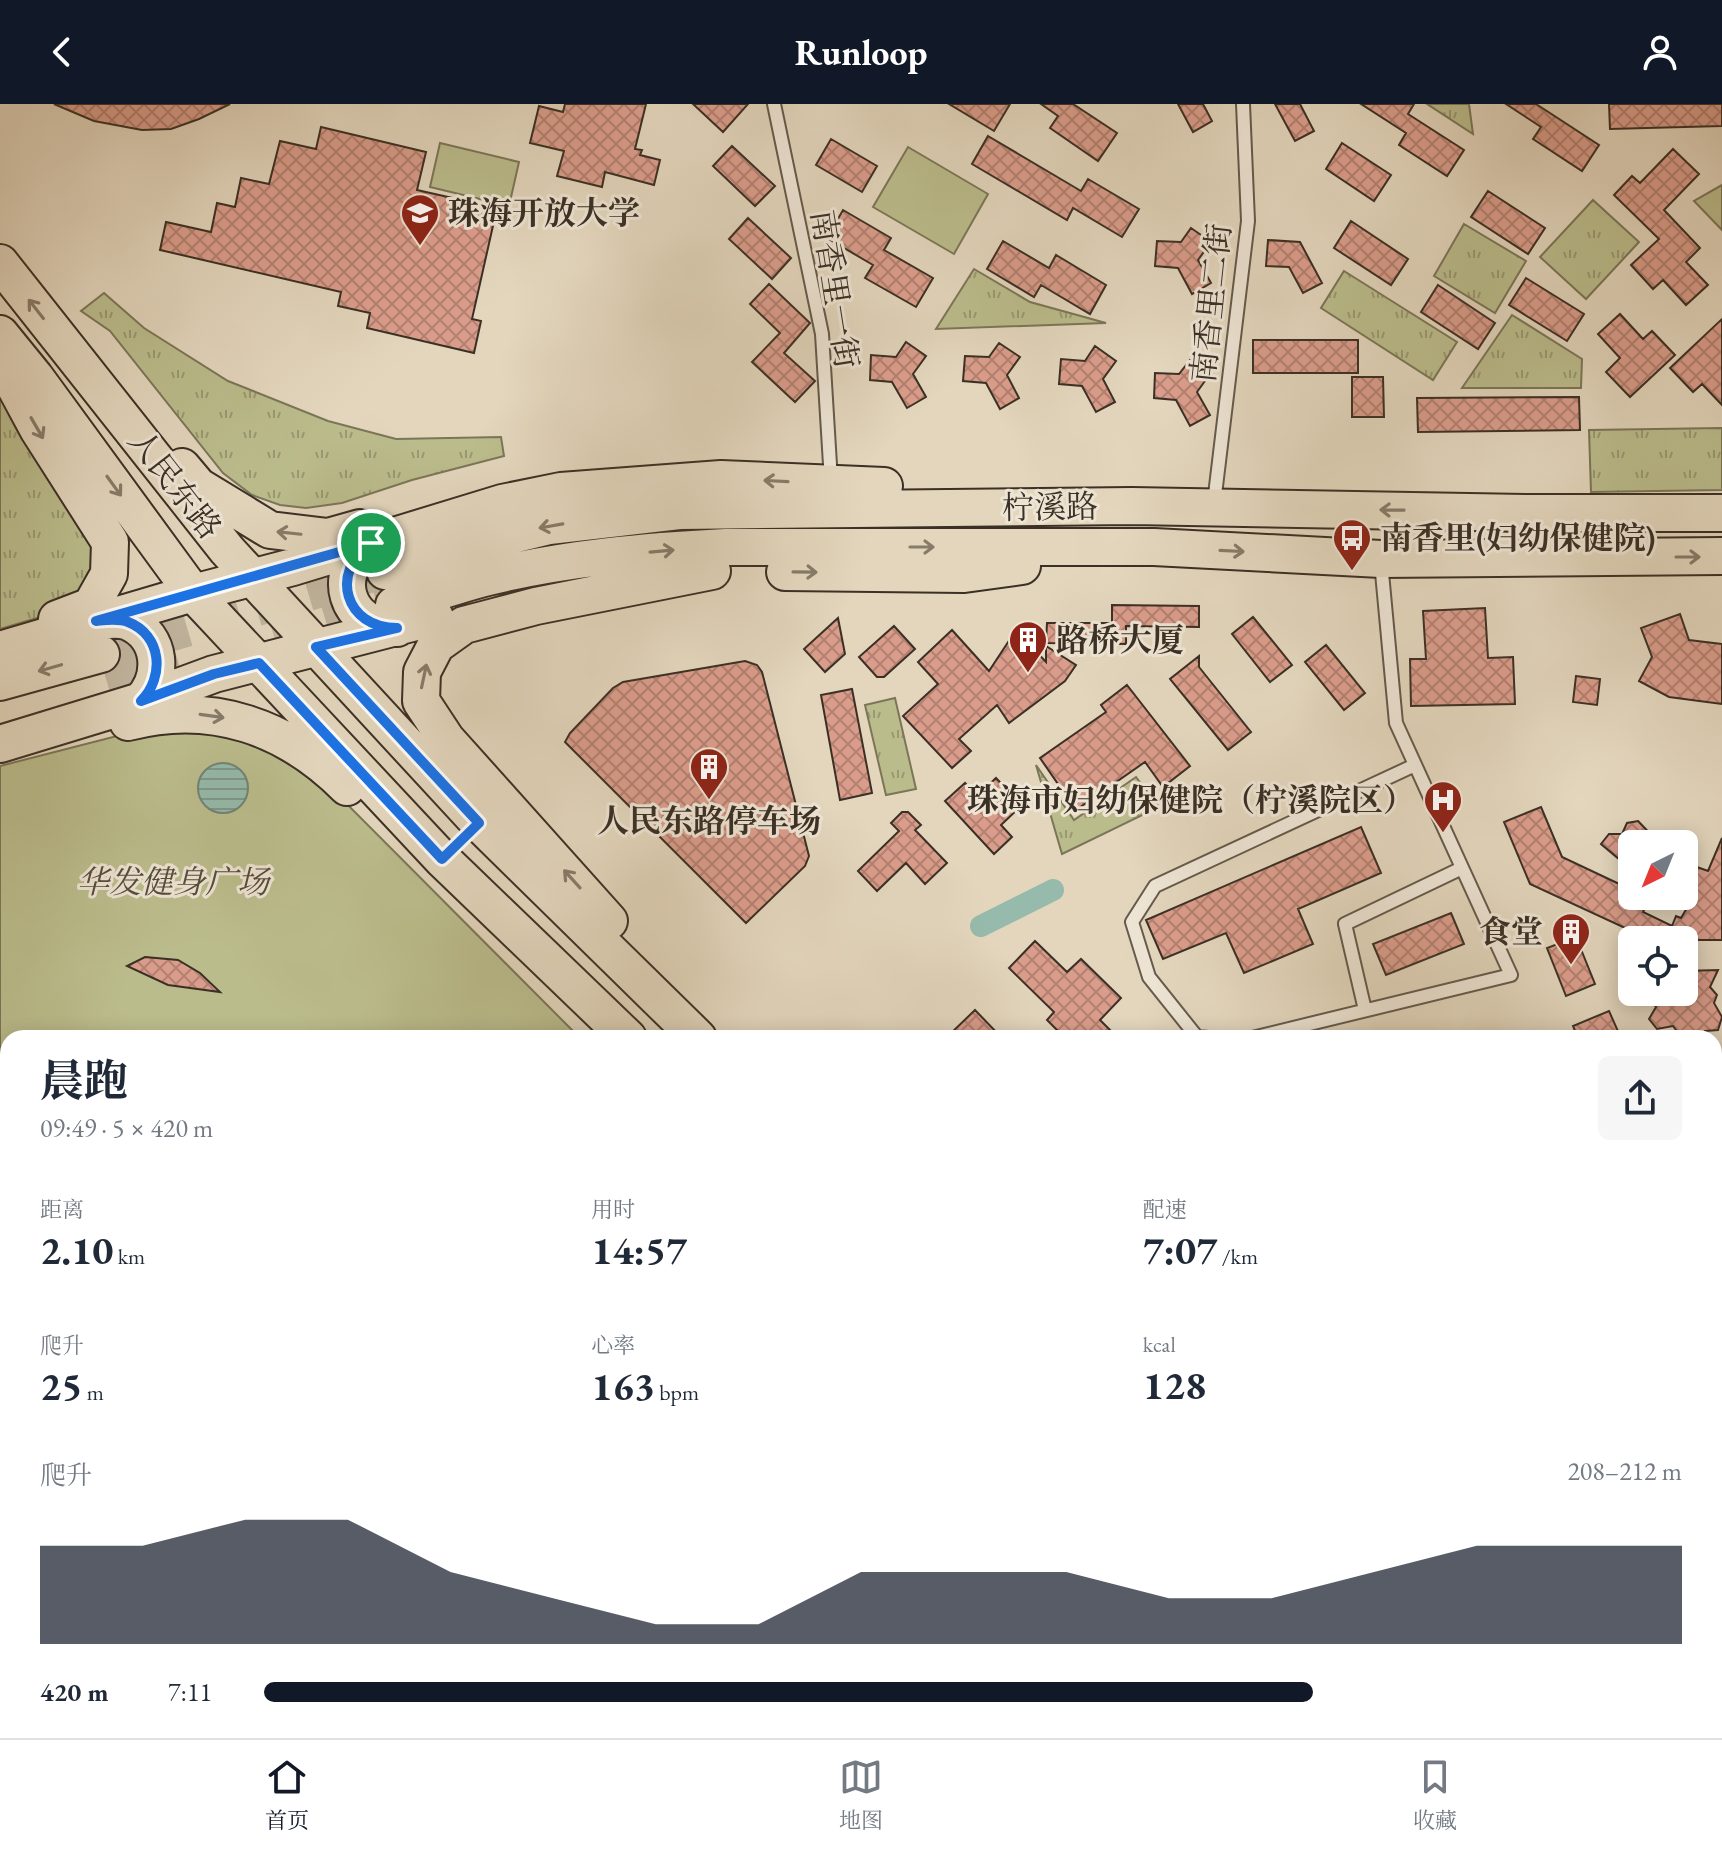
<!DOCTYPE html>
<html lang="zh">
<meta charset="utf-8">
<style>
body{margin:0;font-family:"EB Garamond","Noto Serif SC",serif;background:#f6f6f7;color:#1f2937;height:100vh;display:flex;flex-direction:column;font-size:30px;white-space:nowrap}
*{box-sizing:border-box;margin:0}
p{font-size:26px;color:#747a83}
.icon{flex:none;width:44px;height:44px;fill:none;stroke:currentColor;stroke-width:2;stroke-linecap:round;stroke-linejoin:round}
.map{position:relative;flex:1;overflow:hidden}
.panel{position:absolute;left:0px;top:926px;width:1722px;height:708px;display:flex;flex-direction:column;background:#fff;border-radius:24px 24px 0 0;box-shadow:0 4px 20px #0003}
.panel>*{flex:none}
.needle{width:52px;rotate:223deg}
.fabs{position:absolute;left:1618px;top:726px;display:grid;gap:16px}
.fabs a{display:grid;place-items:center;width:80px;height:80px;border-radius:12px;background:#fff;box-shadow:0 4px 20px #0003;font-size:40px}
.pin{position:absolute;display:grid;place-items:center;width:68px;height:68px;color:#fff;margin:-34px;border:4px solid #fff;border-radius:50%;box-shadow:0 2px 8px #0007}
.round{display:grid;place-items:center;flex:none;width:84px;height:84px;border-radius:12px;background:#f6f6f7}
.overview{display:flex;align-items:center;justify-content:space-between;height:136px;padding:0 40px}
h1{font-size:44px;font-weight:700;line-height:60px}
.stats{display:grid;grid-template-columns:repeat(3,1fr);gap:12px;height:136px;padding:8px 40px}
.stats div{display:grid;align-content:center}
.stats b{font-size:40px;font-weight:700}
.stats small{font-size:22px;font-weight:400}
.stats p{font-size:22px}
.chart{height:224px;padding:16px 40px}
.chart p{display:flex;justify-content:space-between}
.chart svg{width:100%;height:144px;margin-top:8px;fill:#111827;opacity:.7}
ul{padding:0 40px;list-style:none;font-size:26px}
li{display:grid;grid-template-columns:128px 96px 1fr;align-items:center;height:60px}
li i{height:20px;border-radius:10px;background:#111827}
header{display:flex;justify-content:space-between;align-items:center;height:104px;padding:0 40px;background:#111827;color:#fff;font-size:36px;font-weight:700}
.dock{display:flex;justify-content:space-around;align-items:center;height:112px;border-top:2px solid #e0e1e3;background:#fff;font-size:22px;color:#747a83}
.dock a{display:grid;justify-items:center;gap:4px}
.dock .on{color:#111827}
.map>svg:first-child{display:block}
.grass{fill:url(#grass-tufts);stroke:#7b7658;stroke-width:2}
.green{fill:#bbbc8c;stroke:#7b7658;stroke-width:2}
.water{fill:url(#water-rules);stroke:#728375;stroke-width:2}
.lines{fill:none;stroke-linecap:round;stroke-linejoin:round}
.canal{stroke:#96baab;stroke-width:22}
.building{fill:url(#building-cross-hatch);stroke:#3b3025;stroke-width:2}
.primary-tunnel{stroke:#c1b59f;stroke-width:36;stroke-dasharray:36 18;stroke-linecap:butt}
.service-casing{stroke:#655a4b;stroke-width:16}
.minor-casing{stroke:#655a4b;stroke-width:28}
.secondary-casing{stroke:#3b3025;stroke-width:36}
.primary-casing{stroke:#3b3025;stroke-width:40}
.service{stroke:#ede4d4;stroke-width:12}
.minor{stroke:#ede4d4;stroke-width:24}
.secondary{stroke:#ede4d4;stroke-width:32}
.primary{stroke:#e3d6bd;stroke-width:36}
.oneway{stroke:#877b69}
.route-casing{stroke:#fff;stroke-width:16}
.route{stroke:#1a73e8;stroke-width:10}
.labels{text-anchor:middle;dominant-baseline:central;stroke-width:6;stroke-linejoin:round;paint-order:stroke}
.poi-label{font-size:32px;font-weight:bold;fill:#3b3025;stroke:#ede4d4;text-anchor:start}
.street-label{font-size:32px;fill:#3b3025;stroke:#ede4d4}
.park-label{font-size:32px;font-style:italic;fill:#554c3a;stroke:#ede4d4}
</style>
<header><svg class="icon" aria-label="back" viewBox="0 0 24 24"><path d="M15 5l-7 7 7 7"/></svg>Runloop<svg class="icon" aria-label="person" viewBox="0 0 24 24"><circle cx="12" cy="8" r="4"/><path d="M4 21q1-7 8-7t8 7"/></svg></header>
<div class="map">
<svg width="1722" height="1634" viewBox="0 0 1722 1634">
<defs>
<pattern id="grass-tufts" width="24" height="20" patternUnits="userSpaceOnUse" patternTransform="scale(2)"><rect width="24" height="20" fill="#bbbc8c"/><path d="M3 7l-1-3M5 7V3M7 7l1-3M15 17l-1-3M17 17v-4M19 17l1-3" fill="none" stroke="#999972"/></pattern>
<pattern id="water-rules" width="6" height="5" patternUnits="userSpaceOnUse" patternTransform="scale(2)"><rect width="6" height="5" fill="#96baab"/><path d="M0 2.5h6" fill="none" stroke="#7c988b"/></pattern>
<pattern id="building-cross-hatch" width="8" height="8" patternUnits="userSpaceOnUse" patternTransform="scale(2)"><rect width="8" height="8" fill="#db9d8b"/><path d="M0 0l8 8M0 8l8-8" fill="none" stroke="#b38071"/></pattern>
</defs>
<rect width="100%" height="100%" fill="#e3d6bd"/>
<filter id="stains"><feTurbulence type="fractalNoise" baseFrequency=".0025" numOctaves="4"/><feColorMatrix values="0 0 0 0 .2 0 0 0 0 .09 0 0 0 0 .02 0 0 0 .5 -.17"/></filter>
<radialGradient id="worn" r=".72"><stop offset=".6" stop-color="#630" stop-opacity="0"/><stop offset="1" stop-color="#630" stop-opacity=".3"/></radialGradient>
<path class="grass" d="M 1427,0 L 1469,0 L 1473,30 Z
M 1593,96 L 1639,138 L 1586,195 L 1540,153 Z
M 1464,120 L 1526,157 L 1495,209 L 1434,172 Z
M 974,165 L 1030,198 L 1106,219 L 936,225 Z
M 1344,167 L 1457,238 L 1433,276 L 1321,204 Z
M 104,189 L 144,224 L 228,277 L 328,317 L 396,335 L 501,333 L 504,352 L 412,376 L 342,399 L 306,404 L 280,401 L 252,391 L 223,369 L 110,227 L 81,207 Z
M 1512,211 L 1582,255 L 1581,284 L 1462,284 Z
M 0,268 L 105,437 L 87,499 L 0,525 Z
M 1722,324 L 1722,386 L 1591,388 L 1589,326 Z
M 895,594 L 916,685 L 886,691 L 865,601 Z
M 1036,661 L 1074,716 L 1136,673 L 1159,703 L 1062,750 Z
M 1721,1245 L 1722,1246 L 1722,1305 L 1714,1300 L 1714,1258 Z
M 209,1626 L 267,1626 L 273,1634 L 215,1634 Z
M 573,1626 L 665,1626 L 673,1634 L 566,1634 Z
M 910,1626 L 1017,1626 L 1025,1634 L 901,1634 Z"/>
<path class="green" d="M 440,39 L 519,58 L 509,102 L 430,83 Z
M 908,43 L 988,90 L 954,150 L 873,103 Z
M 1722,81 L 1722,126 L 1694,97 Z
M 156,622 L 232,623 L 320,673 L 580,934 L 8,934 L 8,1252 L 0,1229 L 0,662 Z
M 373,1626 L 519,1626 L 511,1634 L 365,1634 Z"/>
<path class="water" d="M198 684a25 25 0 1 1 50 0a25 25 0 1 1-50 0Z
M 8,1538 L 8,1594 L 0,1600 L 0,1544 Z"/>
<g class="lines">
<path class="canal" d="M 981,822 L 1053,786"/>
</g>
<path class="building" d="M 54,0 L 230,0 L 199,15 L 171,25 L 142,26 L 94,17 Z
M 565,0 L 646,0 L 635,45 L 642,46 L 640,51 L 660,56 L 654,81 L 605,68 L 602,83 L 557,72 L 564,47 L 530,39 L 539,2 L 563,8 Z
M 693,0 L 748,0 L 723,28 Z
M 949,0 L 1010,0 L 994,27 Z
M 1041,0 L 1073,0 L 1117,29 L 1098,57 L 1050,24 L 1058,12 Z
M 1178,0 L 1203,0 L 1212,17 L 1193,28 Z
M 1275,0 L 1300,0 L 1314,27 L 1295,37 Z
M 1361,0 L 1414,0 L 1408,10 L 1464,46 L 1447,72 L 1399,41 L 1406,29 Z
M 1506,0 L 1536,0 L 1599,41 L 1582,67 L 1533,35 L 1541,23 Z
M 1609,0 L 1722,0 L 1722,22 L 1610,25 Z
M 321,23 L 426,48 L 417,86 L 497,104 L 472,215 L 481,217 L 474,249 L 367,224 L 370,209 L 338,202 L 341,188 L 160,146 L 166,118 L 211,128 L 217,99 L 235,103 L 241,74 L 269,80 L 280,37 L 316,45 Z
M 988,32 L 1081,87 L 1088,75 L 1139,105 L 1122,133 L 1073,104 L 1067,116 L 972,60 Z
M 831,35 L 877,62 L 862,88 L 816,61 Z
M 1342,39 L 1391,71 L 1374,97 L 1326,65 Z
M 732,42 L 775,82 L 755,102 L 713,62 Z
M 1673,45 L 1699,70 L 1664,106 L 1700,144 L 1686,158 L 1708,181 L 1686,201 L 1663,176 L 1653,185 L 1631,161 L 1659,135 L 1614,91 L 1632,72 L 1640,79 Z
M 1488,87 L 1545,124 L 1528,150 L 1471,113 Z
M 843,106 L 891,134 L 884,146 L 933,174 L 916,203 L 865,174 L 873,161 L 827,134 Z
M 748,114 L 791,154 L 772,175 L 729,135 Z
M 1351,117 L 1408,155 L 1391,181 L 1334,144 Z
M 1191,124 L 1211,138 L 1198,156 L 1211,179 L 1192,190 L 1178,164 L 1155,162 L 1157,137 L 1181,138 Z
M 1268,136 L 1300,138 L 1322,179 L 1303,189 L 1289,163 L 1266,162 Z
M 1003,137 L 1049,164 L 1056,151 L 1106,181 L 1090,210 L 1041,181 L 1034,193 L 987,165 Z
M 1526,174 L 1584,210 L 1567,237 L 1509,201 Z
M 769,180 L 810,219 L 784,249 L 815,277 L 795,298 L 752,258 L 780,229 L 750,200 Z
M 1438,181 L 1495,219 L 1478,245 L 1421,208 Z
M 1620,210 L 1643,235 L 1652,227 L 1675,251 L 1630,293 L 1606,268 L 1620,254 L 1598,230 Z
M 1722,215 L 1722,301 L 1702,280 L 1693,288 L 1670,264 Z
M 1253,236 L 1358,236 L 1358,269 L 1253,269 Z
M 906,238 L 926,252 L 913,270 L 926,293 L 907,304 L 892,278 L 870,276 L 871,251 L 896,253 Z
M 999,239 L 1020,253 L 1007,271 L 1019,294 L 1000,305 L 986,279 L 963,277 L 965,252 L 989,253 Z
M 1095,242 L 1116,257 L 1103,275 L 1115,298 L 1096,308 L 1082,282 L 1059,280 L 1061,255 L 1085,257 Z
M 1190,256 L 1210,270 L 1197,288 L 1210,311 L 1190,322 L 1176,296 L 1154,294 L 1155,269 L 1179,270 Z
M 1352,273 L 1383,273 L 1384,313 L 1352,313 Z
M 1579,293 L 1580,326 L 1418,328 L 1417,294 Z
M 1112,501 L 1199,502 L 1199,523 L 1126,522 L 1126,540 L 1046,539 L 1047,519 L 1112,519 Z
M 1485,504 L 1488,554 L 1513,553 L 1515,600 L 1411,602 L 1410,555 L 1426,555 L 1423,507 Z
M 1680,510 L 1689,536 L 1722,540 L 1722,600 L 1669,593 L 1639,577 L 1652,553 L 1641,524 Z
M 1253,513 L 1292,561 L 1270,578 L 1232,530 Z
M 838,514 L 845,550 L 825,568 L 804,545 Z
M 894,522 L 915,545 L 884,573 L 877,573 L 859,553 Z
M 952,526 L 989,567 L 1016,526 L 1046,558 L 1046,542 L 1076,561 L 1065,577 L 1009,619 L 997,601 L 959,635 L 971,647 L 952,664 L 903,612 L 938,580 L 918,558 Z
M 1326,541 L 1365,589 L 1344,606 L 1305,558 Z
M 1199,552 L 1199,563 L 1251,628 L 1228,646 L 1170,575 Z
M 745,557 L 757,561 L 762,568 L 809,752 L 805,762 L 746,819 L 565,638 L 570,629 L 613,584 L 623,578 Z
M 1576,572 L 1600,575 L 1597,601 L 1573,598 Z
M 1127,581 L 1190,662 L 1163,683 L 1145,658 L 1076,706 L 1040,654 L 1106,608 L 1101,601 Z
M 852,585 L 872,689 L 840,696 L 821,591 Z
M 996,674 L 1022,701 L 1001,721 L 1012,733 L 994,750 L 945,697 L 965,679 L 977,692 Z
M 1541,703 L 1562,753 L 1632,786 L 1632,792 L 1650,792 L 1643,808 L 1672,822 L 1676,812 L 1681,814 L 1697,787 L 1691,777 L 1697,763 L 1708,767 L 1722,734 L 1722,836 L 1651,836 L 1530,780 L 1504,718 Z
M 902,708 L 908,708 L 921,721 L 915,726 L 947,759 L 925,780 L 906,759 L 877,787 L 858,767 L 899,727 L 891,719 Z
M 1638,717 L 1660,740 L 1632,740 L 1632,766 L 1601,740 L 1609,730 L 1622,730 L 1627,719 Z
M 1361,723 L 1381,769 L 1298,805 L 1313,840 L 1244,869 L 1226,829 L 1163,855 L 1146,816 Z
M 1451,809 L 1464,840 L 1386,871 L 1373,840 Z
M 1576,833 L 1595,880 L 1566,892 L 1547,844 Z
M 1035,837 L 1067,868 L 1081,855 L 1121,894 L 1100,916 L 1118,934 L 1065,934 L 1047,916 L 1054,908 L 1009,864 Z
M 145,853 L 178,856 L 200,869 L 220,888 L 168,881 L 127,862 Z
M 1718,866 L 1710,883 L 1717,891 L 1714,899 L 1722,913 L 1718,926 L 1705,927 L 1702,934 L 1682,934 L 1673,922 L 1657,925 L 1649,915 L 1656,903 L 1645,888 L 1684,888 L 1684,867 Z
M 975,906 L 1002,934 L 946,934 Z
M 1609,907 L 1621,934 L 1578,934 L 1573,922 Z"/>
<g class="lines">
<path class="primary-tunnel" d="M 275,536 L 387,503
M 101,550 L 376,469
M 109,585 L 180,564
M 1377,1626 L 1385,1634"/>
<defs>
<path id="service" d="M 774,0 L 822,230 L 831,377
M 1214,399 L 1248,117 L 1243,0
M 1365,906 L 1345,820 L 1462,764
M 1209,934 L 1197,933 L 1149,873 L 1132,818 L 1155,782 L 1415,661
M 1252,934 L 1511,871 L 1396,619 L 1381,458
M 1714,1523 L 1722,1528
M 805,1626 L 813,1634"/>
<path id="minor" d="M 0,1464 L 8,1458
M 48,1634 L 59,1626"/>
<path id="secondary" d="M 1714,1069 L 1722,1052
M 1714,1138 L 1722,1122
M 1524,1626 L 1526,1634
M 1442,1634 L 1446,1626
M 1490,1634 L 1493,1626"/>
<path id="primary" d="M 0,159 L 227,446 L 479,719 L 698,934
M 0,230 L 35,273 L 193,489 L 442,755 L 628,934
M 3,260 L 38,325 L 110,438 L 109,470 L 91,502 L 57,515
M 182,363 L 198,382 L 270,426 L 328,433 L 360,424
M 371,439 C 329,468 345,524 397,524
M 385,467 L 462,443 L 549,422 L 679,407 L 1132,402 L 1530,409 L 1722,409
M 785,468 L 964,470 L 1022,462
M 394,501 C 425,492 457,481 488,473 C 566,454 647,447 726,443 L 1154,443 L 1381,455 L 1722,452
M 98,517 C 108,516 119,514 129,518 C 162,533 164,573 141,597
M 0,546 L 193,489 L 293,463 L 502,399 L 561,387 L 721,375 L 884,382
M 0,578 L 101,550
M 128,618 C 212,596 287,623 347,683
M 0,640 L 141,597 L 214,570 L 435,513
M 609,817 L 446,635 L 421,597 L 422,568 L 436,541 L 464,521 L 536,502 L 712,467
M 1293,1626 L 1301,1634
M 1416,1626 L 1424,1634
M 1327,1634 L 1342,1626"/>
</defs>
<use href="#service" class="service-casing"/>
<use href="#minor" class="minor-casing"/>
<use href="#secondary" class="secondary-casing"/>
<use href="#primary" class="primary-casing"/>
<use href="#service" class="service"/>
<use href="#minor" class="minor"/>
<use href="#secondary" class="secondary"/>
<use href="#primary" class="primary"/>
</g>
<defs><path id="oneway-shaft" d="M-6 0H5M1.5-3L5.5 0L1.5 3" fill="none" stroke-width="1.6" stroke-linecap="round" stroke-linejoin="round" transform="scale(2)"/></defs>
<g class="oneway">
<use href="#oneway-shaft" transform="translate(36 205) rotate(-128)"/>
<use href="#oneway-shaft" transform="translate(37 324) rotate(60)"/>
<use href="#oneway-shaft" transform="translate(776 377) rotate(-177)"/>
<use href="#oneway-shaft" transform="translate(114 382) rotate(54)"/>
<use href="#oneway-shaft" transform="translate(1392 406) rotate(-179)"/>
<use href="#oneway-shaft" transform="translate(551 422) rotate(170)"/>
<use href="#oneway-shaft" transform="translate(289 429) rotate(-174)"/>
<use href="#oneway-shaft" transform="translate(922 443)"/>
<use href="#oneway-shaft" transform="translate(662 447) rotate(-5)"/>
<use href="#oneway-shaft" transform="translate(1232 447) rotate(3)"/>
<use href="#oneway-shaft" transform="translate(1688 453)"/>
<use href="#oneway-shaft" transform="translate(805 468) rotate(1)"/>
<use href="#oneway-shaft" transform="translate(50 564) rotate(164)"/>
<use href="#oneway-shaft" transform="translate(424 572) rotate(-78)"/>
<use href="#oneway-shaft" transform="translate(212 612) rotate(8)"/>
<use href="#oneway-shaft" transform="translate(572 775) rotate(-132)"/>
</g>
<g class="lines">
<defs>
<path id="route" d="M 371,439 C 329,468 345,524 397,524 L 316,543 L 479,719 L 442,755 L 259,559 L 214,570 L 141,597 C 165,573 162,531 128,518 C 118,514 106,516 96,517 Z"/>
</defs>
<use href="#route" class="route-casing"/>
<use href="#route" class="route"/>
</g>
<defs>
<symbol id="university-pin" viewBox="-11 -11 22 30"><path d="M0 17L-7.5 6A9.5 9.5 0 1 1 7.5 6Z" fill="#8f2418" stroke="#ede4d4"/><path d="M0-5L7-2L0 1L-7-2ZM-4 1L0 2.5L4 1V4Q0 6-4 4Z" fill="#fff"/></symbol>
<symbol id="bus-pin" viewBox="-11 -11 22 30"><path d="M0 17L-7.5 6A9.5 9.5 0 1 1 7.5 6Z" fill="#8f2418" stroke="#ede4d4"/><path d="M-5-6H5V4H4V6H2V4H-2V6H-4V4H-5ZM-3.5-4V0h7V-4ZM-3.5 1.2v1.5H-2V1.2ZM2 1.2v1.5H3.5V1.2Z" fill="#fff"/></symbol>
<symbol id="building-pin" viewBox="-11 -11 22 30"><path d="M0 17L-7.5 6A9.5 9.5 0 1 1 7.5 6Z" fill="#8f2418" stroke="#ede4d4"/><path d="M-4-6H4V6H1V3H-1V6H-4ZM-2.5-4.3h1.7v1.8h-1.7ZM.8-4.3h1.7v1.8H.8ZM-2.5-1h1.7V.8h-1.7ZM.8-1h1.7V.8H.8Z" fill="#fff"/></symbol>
<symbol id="hospital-pin" viewBox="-11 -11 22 30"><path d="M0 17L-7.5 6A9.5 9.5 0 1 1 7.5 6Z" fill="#8f2418" stroke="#ede4d4"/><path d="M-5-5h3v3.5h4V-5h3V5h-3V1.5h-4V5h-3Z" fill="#fff"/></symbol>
</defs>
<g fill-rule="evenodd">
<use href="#university-pin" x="398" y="87" width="44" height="60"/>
<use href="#bus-pin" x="1330" y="412" width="44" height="60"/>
<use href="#building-pin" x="1006" y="514" width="44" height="60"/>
<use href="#building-pin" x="687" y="641" width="44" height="60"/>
<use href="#hospital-pin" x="1421" y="674" width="44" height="60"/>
<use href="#building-pin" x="1549" y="806" width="44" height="60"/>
</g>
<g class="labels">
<g class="poi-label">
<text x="448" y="109">珠海开放大学</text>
<text x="1380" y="434">南香里(妇幼保健院)</text>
<text x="1056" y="536">路桥大厦</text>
<text x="1415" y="696" text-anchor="end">珠海市妇幼保健院（柠溪院区）</text>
<text x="709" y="717" text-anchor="middle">人民东路停车场</text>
<text x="1543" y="828" text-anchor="end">食堂</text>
</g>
<g class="street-label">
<text transform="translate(835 185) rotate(81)">南香里一街</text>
<text transform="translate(1211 199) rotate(-84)">南香里二街</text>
<text transform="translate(175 380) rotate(52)">人民东路</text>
<text transform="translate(1050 403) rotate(-1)">柠溪路</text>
</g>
<g class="park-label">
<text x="173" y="778">华发健身广场</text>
</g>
</g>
<rect width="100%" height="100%" filter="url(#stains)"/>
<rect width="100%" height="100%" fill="url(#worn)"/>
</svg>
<div class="fabs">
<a><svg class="needle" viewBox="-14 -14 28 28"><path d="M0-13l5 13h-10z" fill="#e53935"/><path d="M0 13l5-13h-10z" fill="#747a83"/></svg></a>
<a><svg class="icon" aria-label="locate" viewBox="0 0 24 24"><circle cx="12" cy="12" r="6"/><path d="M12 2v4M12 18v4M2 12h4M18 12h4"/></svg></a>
</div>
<div class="pin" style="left:371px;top:439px;background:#1e9e55"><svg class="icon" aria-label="arrive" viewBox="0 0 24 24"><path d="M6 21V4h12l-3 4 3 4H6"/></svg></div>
<section class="panel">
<div class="overview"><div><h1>晨跑</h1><p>09:49 · 5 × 420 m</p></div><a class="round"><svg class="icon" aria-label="share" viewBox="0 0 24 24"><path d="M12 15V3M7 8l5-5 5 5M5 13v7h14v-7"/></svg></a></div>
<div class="stats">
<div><p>距离</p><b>2.10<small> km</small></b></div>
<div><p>用时</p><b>14:57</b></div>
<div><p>配速</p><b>7:07<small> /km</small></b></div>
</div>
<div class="stats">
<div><p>爬升</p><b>25<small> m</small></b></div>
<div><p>心率</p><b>163<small> bpm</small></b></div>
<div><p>kcal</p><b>128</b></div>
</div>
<div class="chart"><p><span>爬升</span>208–212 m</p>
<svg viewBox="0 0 160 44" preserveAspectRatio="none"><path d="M0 44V14L10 14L20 6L30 6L40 22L50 30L60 38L70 38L80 22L90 22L100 22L110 30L120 30L130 22L140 14L150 14L160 14V44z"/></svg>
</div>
<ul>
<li><b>420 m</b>7:11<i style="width:74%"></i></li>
</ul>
</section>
</div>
<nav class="dock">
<a class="on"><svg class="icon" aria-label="home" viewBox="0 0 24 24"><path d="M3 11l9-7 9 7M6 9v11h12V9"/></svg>首页</a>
<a><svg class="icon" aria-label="map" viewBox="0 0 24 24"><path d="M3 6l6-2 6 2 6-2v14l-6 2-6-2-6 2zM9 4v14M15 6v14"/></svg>地图</a>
<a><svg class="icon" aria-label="saved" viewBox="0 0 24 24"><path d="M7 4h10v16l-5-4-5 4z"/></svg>收藏</a>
</nav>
